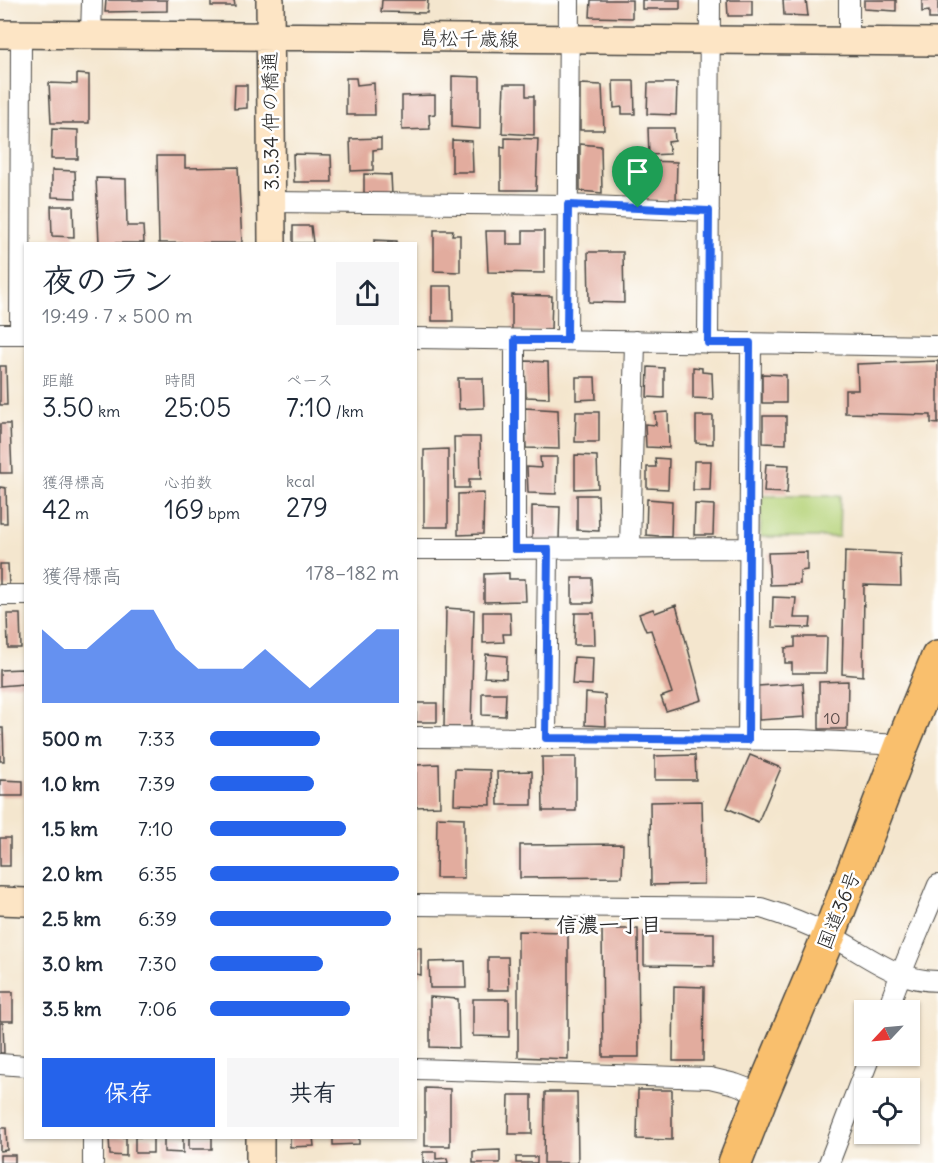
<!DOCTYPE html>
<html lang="ja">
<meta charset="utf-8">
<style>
body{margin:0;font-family:Delius,"Klee One",sans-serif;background:#f6f6f7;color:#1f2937;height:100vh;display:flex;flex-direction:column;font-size:22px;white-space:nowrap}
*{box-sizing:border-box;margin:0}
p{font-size:20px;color:#747a83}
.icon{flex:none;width:33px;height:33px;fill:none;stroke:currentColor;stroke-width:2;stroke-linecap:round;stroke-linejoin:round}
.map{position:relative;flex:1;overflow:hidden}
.details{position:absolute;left:24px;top:242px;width:393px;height:897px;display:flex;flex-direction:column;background:#fff;border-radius:0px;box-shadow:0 2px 4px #0004}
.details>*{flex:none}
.needle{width:39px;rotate:244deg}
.tools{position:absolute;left:854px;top:1000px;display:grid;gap:12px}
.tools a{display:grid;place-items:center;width:66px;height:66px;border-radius:0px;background:#fff;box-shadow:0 2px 4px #0004;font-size:30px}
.pin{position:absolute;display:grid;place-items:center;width:51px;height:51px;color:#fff;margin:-62px -26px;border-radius:50% 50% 50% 0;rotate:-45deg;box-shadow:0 0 6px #0007}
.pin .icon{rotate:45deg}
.round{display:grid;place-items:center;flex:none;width:63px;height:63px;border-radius:0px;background:#f6f6f7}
.headline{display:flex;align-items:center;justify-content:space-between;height:102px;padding:0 18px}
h1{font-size:33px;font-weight:600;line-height:45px}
.stats{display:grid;grid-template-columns:repeat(3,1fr);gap:9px;height:102px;padding:6px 18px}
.stats div{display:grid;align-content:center}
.stats b{font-size:26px;font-weight:600}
.stats small{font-size:16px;font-weight:400}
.stats p{font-size:16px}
.chart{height:168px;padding:12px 18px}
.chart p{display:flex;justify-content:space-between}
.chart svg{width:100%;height:108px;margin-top:6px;fill:#2563eb;opacity:.7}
.action{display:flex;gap:12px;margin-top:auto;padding:12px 18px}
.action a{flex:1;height:69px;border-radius:0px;background:#2563eb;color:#fff;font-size:24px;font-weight:600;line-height:69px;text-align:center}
.action a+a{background:#f6f6f7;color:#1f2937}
ul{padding:0 18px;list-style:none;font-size:20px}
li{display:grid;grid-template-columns:96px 72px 1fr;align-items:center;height:45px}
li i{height:15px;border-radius:8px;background:#2563eb}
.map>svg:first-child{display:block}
.green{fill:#b6d379;stroke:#707f52;stroke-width:1.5}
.building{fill:#e2ac9e}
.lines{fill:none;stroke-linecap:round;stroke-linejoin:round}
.street-casing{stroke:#494743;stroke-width:22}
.secondary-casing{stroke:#494743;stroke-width:30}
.highway-casing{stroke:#494743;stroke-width:36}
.street{stroke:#fff;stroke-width:20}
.secondary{stroke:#fde5c5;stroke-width:27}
.highway{stroke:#f9bf6d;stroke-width:33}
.route-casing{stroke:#fff;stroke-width:12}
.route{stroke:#2563eb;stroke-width:8}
.labels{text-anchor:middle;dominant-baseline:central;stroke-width:5;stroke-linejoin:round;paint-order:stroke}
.number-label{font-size:16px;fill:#594b48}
.street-label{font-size:20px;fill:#2b2b2b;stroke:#fff}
.neighbourhood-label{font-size:21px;font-weight:bold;fill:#2b2b2b;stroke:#fff}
</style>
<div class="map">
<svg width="938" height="1163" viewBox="0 0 938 1163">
<rect width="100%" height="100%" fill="#fff"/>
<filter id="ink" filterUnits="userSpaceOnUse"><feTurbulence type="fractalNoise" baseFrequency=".0167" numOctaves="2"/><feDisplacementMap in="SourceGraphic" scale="12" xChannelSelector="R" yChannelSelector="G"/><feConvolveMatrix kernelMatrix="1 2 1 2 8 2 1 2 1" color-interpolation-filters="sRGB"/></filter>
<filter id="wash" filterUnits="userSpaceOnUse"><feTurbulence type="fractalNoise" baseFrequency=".008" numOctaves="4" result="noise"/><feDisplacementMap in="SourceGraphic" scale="24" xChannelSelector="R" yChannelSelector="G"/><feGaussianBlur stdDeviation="1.35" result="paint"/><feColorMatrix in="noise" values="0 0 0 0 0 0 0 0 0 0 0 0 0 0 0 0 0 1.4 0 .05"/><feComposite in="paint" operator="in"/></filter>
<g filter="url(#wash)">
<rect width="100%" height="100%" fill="#f4e6ce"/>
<path class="green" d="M 762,496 L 840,496 L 839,537 L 760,537 Z"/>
<g id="blocks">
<path class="building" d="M 106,0 L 167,0 L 167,11 L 105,12 Z
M 211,0 L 234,0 L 235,6 L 211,6 Z
M 382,0 L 428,0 L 427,13 L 381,12 Z
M 591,0 L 632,0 L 632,18 L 590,17 Z
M 642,0 L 680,0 L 680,9 L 642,9 Z
M 727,0 L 752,0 L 752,16 L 728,16 Z
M 783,0 L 806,0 L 808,16 L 784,15 Z
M 864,0 L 896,0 L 896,11 L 864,9 Z
M 922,0 L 938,0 L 938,19 L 929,19 L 929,11 L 922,12 Z
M 77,74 L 89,75 L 89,123 L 51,123 L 49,83 L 77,84 Z
M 452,76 L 480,77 L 480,129 L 452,127 Z
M 346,78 L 356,78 L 357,85 L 374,83 L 375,115 L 346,115 Z
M 613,81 L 634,81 L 635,114 L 622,114 L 622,107 L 614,108 Z
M 648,83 L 677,83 L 676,115 L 647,114 Z
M 504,84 L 526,84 L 526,96 L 534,96 L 534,135 L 502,133 Z
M 580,84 L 602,85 L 604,130 L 580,130 Z
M 235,85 L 247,85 L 247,108 L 234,109 Z
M 435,95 L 435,114 L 429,115 L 430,129 L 402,130 L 402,96 Z
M 648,128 L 674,128 L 675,141 L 668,142 L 670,154 L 649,155 Z
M 52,129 L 78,130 L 78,159 L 51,159 Z
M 381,138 L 381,149 L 373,150 L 373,170 L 351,171 L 350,139 Z
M 505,138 L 538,139 L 536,190 L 501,190 L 501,147 L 505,148 Z
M 452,140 L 472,141 L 473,172 L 452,172 Z
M 580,144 L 601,146 L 602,193 L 580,191 Z
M 293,154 L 331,155 L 332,182 L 294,182 Z
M 157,156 L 185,156 L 185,168 L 238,167 L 242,243 L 159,243 Z
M 646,161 L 677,162 L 676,200 L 645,200 Z
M 52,170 L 75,171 L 76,198 L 52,197 Z
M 364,174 L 391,175 L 392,195 L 364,195 Z
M 96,178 L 126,179 L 127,226 L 143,226 L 144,243 L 99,243 Z
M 51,206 L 73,206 L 74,237 L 52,236 Z
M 293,226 L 311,226 L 313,243 L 293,243 Z
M 434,230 L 453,230 L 452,235 L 460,235 L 460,272 L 434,271 Z
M 486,231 L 507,231 L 507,244 L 523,244 L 523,231 L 544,231 L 544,273 L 488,272 Z
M 374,240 L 397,241 L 397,243 L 374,243 Z
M 588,252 L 623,252 L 624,303 L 589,302 Z
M 432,286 L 452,286 L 453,321 L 432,321 Z
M 512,295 L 552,296 L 551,330 L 512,330 Z
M 525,361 L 548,362 L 549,398 L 526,397 Z
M 938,361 L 938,424 L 931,423 L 931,415 L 845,413 L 845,390 L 858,390 L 857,364 Z
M 0,366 L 6,366 L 7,405 L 0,405 Z
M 648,367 L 664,368 L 664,398 L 647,397 Z
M 693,367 L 702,368 L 702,372 L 712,373 L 713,399 L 693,398 Z
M 762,374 L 786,375 L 786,403 L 762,403 Z
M 576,377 L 595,377 L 596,399 L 576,400 Z
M 458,378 L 483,378 L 484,408 L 459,409 Z
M 525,408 L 558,410 L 559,449 L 526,448 Z
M 576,412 L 599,412 L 599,442 L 575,442 Z
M 668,412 L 669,448 L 646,447 L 645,424 L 656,425 L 655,413 Z
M 696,416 L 713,416 L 713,444 L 696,443 Z
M 763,416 L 786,416 L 786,444 L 763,443 Z
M 0,424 L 10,424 L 12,473 L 0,473 Z
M 454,437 L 480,437 L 481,479 L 469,479 L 469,488 L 455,488 Z
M 448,449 L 448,527 L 424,527 L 424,450 Z
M 575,455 L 597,456 L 598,488 L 575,489 Z
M 540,457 L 557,457 L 556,494 L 528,493 L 527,467 L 541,468 Z
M 655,458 L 669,459 L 668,489 L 647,488 L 647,467 L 656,467 Z
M 694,461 L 711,461 L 710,490 L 693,490 Z
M 766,464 L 789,465 L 787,493 L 764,492 Z
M 0,487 L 6,488 L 7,523 L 0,523 Z
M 484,493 L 483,534 L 458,535 L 458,494 Z
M 577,495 L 598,495 L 599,531 L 577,530 Z
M 647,499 L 672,501 L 671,537 L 646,535 Z
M 695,504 L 714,505 L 713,535 L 694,535 Z
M 532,506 L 560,507 L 559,540 L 532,540 Z
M 845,551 L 900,554 L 901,586 L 864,585 L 863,676 L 842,674 Z
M 807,552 L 807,570 L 800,571 L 800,584 L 770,585 L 768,553 Z
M 0,564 L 8,564 L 9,586 L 0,586 Z
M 509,573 L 509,579 L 525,579 L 526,601 L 484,602 L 484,574 Z
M 572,578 L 592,578 L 593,603 L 572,603 Z
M 773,597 L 796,598 L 794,618 L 811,618 L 810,628 L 772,627 Z
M 676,605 L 702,700 L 666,711 L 661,697 L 672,693 L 651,630 L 646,631 L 639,614 L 653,609 L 655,613 Z
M 446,608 L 474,610 L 471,727 L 444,727 Z
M 483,612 L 510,612 L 511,634 L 503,634 L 504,642 L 483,643 Z
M 575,613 L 594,613 L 595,645 L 574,645 Z
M 7,614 L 20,614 L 21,648 L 8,648 Z
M 795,637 L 827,637 L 826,673 L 792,673 L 792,663 L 785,663 L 785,648 L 795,647 Z
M 486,654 L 507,656 L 506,678 L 484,677 Z
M 574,657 L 593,658 L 592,685 L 572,684 Z
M 22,669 L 24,684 L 0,686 L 0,670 Z
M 848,681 L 847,729 L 819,729 L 819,682 Z
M 803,683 L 805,717 L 759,720 L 758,686 Z
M 482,693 L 506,693 L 505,716 L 482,715 Z
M 586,693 L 605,695 L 606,726 L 585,725 Z
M 416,703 L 437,703 L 437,722 L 416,722 Z
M 0,728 L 3,728 L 4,761 L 0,761 Z
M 695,755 L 696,780 L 655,780 L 655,756 Z
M 750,755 L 781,768 L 758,822 L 727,808 Z
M 542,757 L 576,757 L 576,811 L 543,811 Z
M 439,764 L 440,806 L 416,807 L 416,765 Z
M 455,769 L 490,770 L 491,805 L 454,804 Z
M 532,771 L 532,805 L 498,805 L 497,772 Z
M 0,780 L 23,781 L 23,796 L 0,796 Z
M 702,801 L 704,884 L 651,885 L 650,802 Z
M 437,817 L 464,818 L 464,878 L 436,878 Z
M 0,838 L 10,838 L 10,866 L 0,866 Z
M 623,844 L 622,877 L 520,878 L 520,845 Z
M 602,929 L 638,929 L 639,1057 L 603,1057 Z
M 518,931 L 568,932 L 568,1059 L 518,1057 Z
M 644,932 L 714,933 L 714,966 L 644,965 Z
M 416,948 L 421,948 L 421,975 L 416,974 Z
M 488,957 L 508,957 L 509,990 L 488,990 Z
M 465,961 L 466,988 L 430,988 L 429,962 Z
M 674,986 L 704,987 L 703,1061 L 673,1061 Z
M 0,992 L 13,992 L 13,1021 L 0,1021 Z
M 430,997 L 458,999 L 459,1048 L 430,1047 Z
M 473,999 L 509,999 L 509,1037 L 473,1036 Z
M 0,1023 L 3,1023 L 4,1053 L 0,1053 Z
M 425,1088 L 450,1089 L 450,1146 L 425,1146 Z
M 638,1090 L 672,1090 L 672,1140 L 637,1139 Z
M 545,1092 L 577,1092 L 578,1163 L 544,1163 Z
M 509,1095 L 532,1095 L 532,1134 L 508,1134 Z
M 0,1128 L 6,1128 L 7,1150 L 0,1151 Z
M 109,1137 L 126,1137 L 126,1156 L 110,1155 Z
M 135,1137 L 153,1137 L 153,1153 L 135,1153 Z
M 164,1137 L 183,1137 L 183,1153 L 164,1152 Z
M 189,1137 L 212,1137 L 212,1149 L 189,1149 Z
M 290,1137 L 313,1137 L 314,1146 L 290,1147 Z
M 333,1137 L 359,1137 L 359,1144 L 333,1145 Z
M 500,1150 L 500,1163 L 473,1163 L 473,1151 Z
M 423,1152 L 436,1152 L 436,1159 L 447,1158 L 448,1163 L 423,1163 Z
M 0,1155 L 15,1155 L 15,1163 L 0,1163 Z
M 516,1157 L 537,1157 L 537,1163 L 516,1163 Z"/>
</g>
</g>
<g filter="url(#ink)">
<use href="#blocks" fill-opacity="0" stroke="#494743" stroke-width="1.5"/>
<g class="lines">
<defs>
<path id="street" d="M 91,35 L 92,0
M 849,41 L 849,0
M 271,202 L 568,205 L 709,211
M 0,334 L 26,334
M 20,334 L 21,34
M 416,338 L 938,346
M 515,340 L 515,549
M 567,340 L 569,0
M 708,343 L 710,0
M 630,548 L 635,341
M 416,549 L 749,548
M 0,595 L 26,595
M 416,737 L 799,740 L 902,745
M 546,738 L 548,549
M 748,740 L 751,343
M 416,905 L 761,908 C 784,915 806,923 827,934 C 864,952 894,981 938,981
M 887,1011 C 902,968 921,927 938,885
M 0,1064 L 26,1066
M 416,1069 L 710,1078 L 735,1084 L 762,1094
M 93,1163 L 93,1137
M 829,1163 L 870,1056"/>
<path id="secondary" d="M 270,0 L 272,243
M 0,34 L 938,42
M 0,901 L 26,902
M 260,1137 L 260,1163"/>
<path id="highway" d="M 735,1163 L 762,1094 L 829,935 L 902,745 L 938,657"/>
</defs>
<use href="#street" class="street-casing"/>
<use href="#secondary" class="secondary-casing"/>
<use href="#highway" class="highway-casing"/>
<use href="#street" class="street"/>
<use href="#secondary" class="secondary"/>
<use href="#highway" class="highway"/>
</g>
</g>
<g class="lines" filter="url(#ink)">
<defs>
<path id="route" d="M 568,205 L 709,211 L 708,343 L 750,343 L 748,740 L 546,738 L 548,549 L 515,549 L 515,340 L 567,340 Z"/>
</defs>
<use href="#route" class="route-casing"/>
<use href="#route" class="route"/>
</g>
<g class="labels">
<g class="number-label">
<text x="832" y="718">10</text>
</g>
<g class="street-label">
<text transform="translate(469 38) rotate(1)">島松千歳線</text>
<text transform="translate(270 121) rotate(-91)">3.5.34 仲の橋通</text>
<text transform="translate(838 910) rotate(-68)">国道36号</text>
</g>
<g class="neighbourhood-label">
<text x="609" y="924">信濃一丁目</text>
</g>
</g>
</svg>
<div class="tools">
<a><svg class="needle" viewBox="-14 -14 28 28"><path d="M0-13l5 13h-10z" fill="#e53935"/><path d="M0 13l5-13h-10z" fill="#747a83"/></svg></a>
<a><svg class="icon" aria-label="locate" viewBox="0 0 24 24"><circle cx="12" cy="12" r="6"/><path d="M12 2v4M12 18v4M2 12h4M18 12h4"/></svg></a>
</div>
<div class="pin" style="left:638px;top:208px;background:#1e9e55"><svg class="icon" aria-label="arrive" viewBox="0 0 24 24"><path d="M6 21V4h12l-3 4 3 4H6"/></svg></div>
<section class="details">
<div class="headline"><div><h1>夜のラン</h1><p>19:49 · 7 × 500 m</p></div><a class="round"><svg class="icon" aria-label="share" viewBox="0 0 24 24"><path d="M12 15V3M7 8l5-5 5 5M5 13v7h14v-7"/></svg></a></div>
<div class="stats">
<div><p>距離</p><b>3.50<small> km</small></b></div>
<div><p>時間</p><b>25:05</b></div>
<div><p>ペース</p><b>7:10<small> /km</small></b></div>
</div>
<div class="stats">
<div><p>獲得標高</p><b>42<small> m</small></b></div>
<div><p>心拍数</p><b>169<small> bpm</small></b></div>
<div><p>kcal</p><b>279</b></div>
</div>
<div class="chart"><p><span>獲得標高</span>178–182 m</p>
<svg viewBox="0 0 160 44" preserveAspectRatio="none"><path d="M0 44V14L10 22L20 22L30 14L40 6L50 6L60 22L70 30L80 30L90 30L100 22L110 30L120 38L130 30L140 22L150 14L160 14V44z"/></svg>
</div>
<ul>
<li><b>500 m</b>7:33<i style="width:58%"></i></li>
<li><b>1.0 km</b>7:39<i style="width:55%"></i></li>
<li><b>1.5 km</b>7:10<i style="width:72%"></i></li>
<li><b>2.0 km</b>6:35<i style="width:100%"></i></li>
<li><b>2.5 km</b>6:39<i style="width:96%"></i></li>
<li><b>3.0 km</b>7:30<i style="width:60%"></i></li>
<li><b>3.5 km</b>7:06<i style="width:74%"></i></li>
</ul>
<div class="action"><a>保存</a><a>共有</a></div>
</section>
</div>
